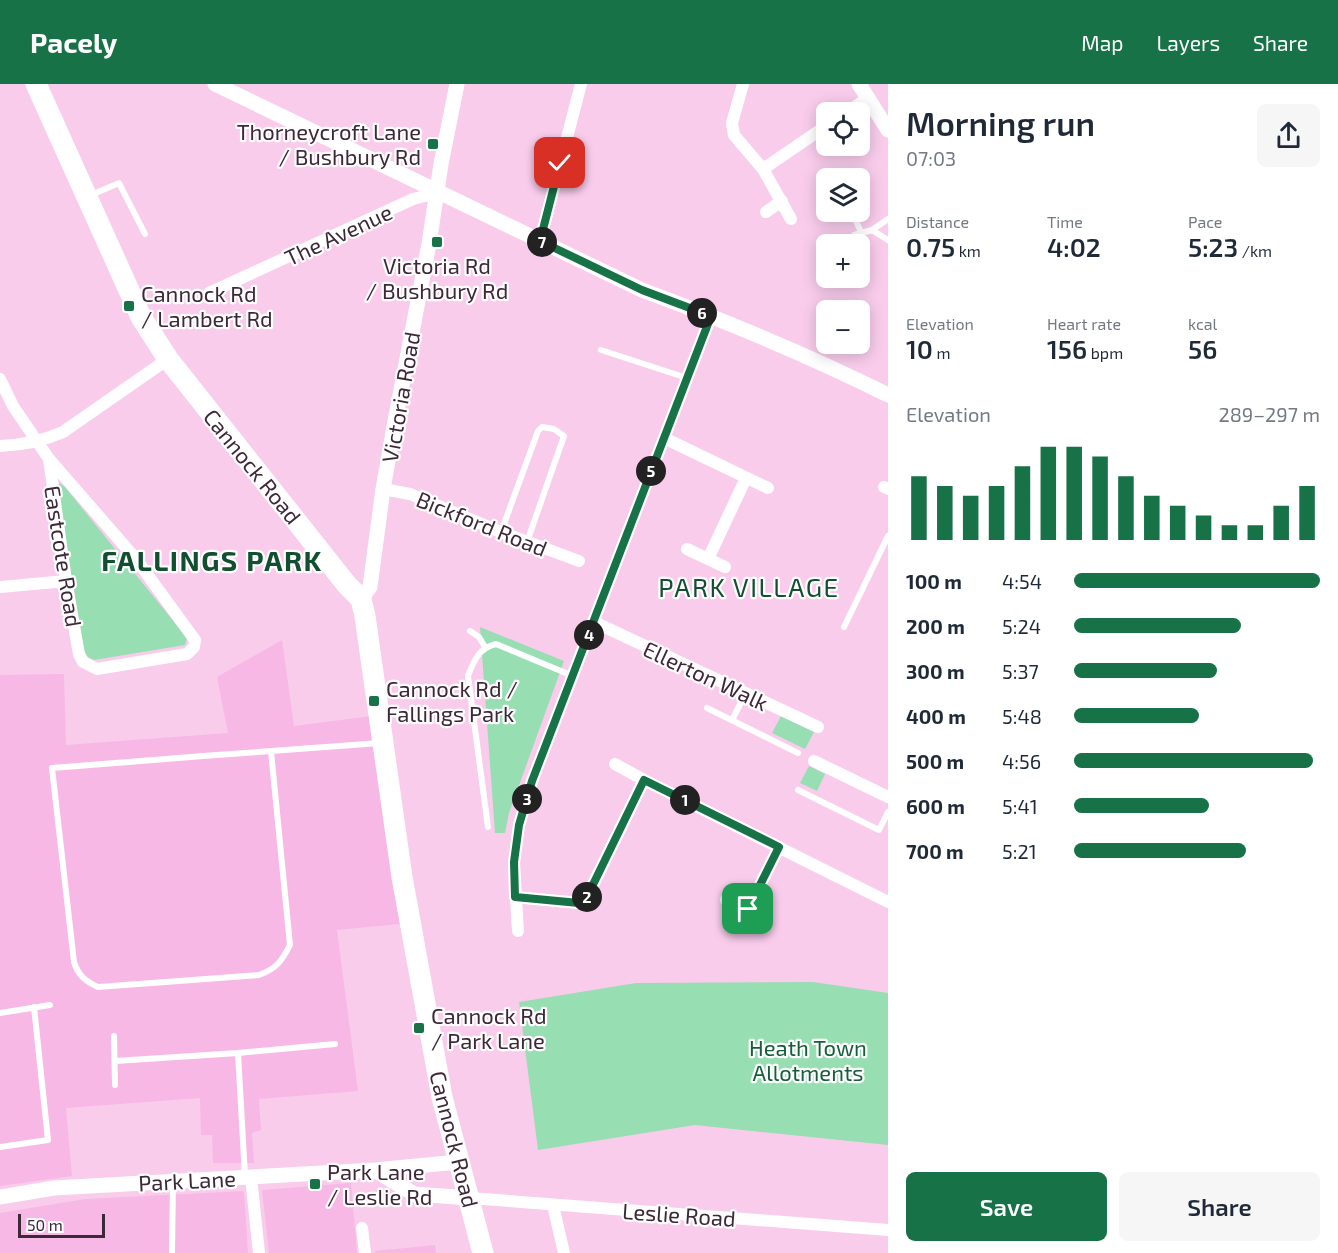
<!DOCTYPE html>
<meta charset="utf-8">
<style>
body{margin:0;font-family:"Exo 2",sans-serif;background:#f6f6f7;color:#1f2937;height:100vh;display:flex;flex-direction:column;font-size:22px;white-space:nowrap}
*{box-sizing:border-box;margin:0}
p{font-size:20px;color:#747a83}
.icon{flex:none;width:33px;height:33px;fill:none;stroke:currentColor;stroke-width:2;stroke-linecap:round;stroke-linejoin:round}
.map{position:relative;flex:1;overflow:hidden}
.details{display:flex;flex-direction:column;background:#fff;width:450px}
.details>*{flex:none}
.fabs{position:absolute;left:816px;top:18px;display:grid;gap:12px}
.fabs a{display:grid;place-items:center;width:54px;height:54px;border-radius:9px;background:#fff;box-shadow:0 3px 15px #0003;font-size:30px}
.scale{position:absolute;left:18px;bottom:15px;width:87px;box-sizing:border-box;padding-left:6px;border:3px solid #3d2837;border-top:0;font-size:16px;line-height:21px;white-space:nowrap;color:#3d2837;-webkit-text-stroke:4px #fdfdfd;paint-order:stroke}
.pin{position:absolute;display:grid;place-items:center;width:51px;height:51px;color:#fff;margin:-26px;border-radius:12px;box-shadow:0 3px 9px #0006}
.km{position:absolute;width:30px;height:30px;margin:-15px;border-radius:50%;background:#222;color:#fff;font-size:16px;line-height:30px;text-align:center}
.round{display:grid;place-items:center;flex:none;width:63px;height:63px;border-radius:9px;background:#f6f6f7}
.overview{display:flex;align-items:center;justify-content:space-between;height:102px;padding:0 18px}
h1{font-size:33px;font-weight:600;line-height:45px}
.metrics{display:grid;grid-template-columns:repeat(3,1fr);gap:9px;height:102px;padding:6px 18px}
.metrics div{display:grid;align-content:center}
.metrics b{font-size:26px;font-weight:600}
.metrics small{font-size:16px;font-weight:400}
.metrics p{font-size:16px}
.chart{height:168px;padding:12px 18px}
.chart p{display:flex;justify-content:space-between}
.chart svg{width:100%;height:108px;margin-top:6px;stroke:#177247;stroke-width:6}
.cta{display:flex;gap:12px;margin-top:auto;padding:12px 18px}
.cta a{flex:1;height:69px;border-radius:9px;background:#177247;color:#fff;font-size:24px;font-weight:600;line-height:69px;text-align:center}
.cta a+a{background:#f6f6f7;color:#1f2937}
ul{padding:0 18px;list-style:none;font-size:20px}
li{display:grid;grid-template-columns:96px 72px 1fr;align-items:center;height:45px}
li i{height:15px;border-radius:8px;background:#177247}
header{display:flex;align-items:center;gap:36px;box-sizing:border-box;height:84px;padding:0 30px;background:#177247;color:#fff}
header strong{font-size:28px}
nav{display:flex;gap:33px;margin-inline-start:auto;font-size:21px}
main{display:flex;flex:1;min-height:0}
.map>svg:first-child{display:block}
.built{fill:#f7b8e5}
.green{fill:#97deb2}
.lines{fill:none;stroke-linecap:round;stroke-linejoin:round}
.service{stroke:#fff;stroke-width:6}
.minor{stroke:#fff;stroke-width:12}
.tertiary{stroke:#fff;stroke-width:15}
.trunk{stroke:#fff;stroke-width:21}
.route-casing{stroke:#fff;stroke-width:12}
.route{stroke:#177247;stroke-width:8}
.poi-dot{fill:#177247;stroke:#fdfdfd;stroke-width:2}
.labels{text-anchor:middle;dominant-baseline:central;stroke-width:4.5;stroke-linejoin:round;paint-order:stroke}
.poi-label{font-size:22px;fill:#3d2837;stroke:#fdfdfd;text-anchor:start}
.street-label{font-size:22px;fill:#3d2837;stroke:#fdfdfd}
.park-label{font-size:22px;fill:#165e3a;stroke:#fdfdfd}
.quarter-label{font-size:26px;letter-spacing:1.5px;fill:#124e30;stroke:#fdfdfd}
.district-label{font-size:28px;font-weight:bold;letter-spacing:1.5px;fill:#124e30;stroke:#fdfdfd}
</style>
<header>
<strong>Pacely</strong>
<nav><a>Map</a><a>Layers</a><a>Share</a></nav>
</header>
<main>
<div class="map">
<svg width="888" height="1169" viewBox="0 0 888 1169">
<rect width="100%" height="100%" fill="#f9ccec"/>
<path class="built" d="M 282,556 L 294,642 L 372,632 L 400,840 L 337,846 L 358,1007 L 259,1015 L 261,1046 L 252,1049 L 254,1079 L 213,1079 L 212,1051 L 201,1051 L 200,1014 L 66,1024 L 72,1092 L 0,1102 L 0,591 L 64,590 L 66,661 L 228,649 L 217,593 Z
M 351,1099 L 357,1169 L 269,1169 L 262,1106 Z
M 244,1107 L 248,1169 L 0,1169 L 0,1129 L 85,1115 Z
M 435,1161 L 436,1169 L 376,1169 L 375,1167 Z"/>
<path class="green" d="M 60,399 L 65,403 L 187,554 L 185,561 L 94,576 L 88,573 L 84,567 L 57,402 Z
M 480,543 L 564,577 L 509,729 L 505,749 L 495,749 Z
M 781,632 L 814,648 L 805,665 L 772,649 Z
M 809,682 L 825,690 L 817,707 L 800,699 Z
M 813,898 L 888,909 L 888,1061 L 695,1041 L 538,1066 L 519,918 L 636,899 Z"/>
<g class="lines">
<path class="service" d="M 91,111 L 119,99 L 145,150
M 856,137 L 861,148
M 872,146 L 888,156
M 854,151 L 872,146 L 888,135
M 601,266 L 687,294
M 501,448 L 538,347 L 542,343 L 554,345 L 564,352 L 527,458
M 844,543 L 888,452
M 470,547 L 479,553 L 485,563
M 707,624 L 798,669
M 732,636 L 746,609
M 271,667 L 290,861 C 282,877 276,885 259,891 L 98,903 C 85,897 78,891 74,878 L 52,684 C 161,675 271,667 380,659
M 798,706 L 879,746 L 888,728
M 488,743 L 468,592 C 474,576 479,564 496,560 L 573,592
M 0,929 L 50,921
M 114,952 L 115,1001
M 238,969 L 335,960
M 115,977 L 238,969 L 245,1092
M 0,1063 L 48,1056 L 34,923
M 172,1169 L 173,1098"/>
<path class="minor" d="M 743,0 L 732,39 L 734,51 L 763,85 L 791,135
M 847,28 L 868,14
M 763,85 L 826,42
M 766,128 L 782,117
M 540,157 L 581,0
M 209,209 L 413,115 L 437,109
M 0,295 L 13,322 L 49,375 L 136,475 L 195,556 L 194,563 L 187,570 L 97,585 L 83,578 L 79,570 L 66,497 L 49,375
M 664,354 L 768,404
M 0,362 C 22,361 43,357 63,348 L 168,275
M 884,403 L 888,405
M 383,405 L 410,410 L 501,448 L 579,477
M 687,465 L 725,483
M 708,475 L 746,394
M 0,503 L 66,497
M 594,538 L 818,643
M 814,677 L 888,713
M 615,680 L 644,696
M 515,813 L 579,819 L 585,817 L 644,696 L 888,818
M 726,816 L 767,835
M 748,825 L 779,763
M 518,847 L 514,779 L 519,741 L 532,697 L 711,232
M 251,1093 L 259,1169
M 470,1114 L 888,1146
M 553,1121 L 564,1169
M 362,1144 L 365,1169"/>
<path class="tertiary" d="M 215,0 L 642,206 C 726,237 808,271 888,311
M 859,0 L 888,46
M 361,515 L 370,503 L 383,405 L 395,337 L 429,160 L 441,80 L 457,0
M 375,1086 L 414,1110 L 470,1114
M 0,1113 L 54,1104 L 375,1086 L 458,1078"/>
<path class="trunk" d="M 36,0 L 141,233 L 168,275 L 347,501 L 361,515 L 365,532 L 402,793 L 442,1013 L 483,1169"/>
</g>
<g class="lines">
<defs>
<path id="route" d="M 560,79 L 540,157 L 642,206 L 711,232 L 532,697 L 519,741 L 514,778 L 515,813 L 579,819 L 585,817 L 644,696 L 779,763 L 748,825"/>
</defs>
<use href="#route" class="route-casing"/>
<use href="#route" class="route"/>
</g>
<g class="poi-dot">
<rect x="427" y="54" width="12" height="12" rx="3"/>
<rect x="431" y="152" width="12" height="12" rx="3"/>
<rect x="123" y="216" width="12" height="12" rx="3"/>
<rect x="368" y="611" width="12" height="12" rx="3"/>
<rect x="413" y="938" width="12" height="12" rx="3"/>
<rect x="309" y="1094" width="12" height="12" rx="3"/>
</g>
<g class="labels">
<g class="poi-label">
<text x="421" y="47" text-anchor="end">Thorneycroft Lane<tspan x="421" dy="25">/ Bushbury Rd</tspan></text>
<text x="437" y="181" text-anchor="middle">Victoria Rd<tspan x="437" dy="25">/ Bushbury Rd</tspan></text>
<text x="141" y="209">Cannock Rd<tspan x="141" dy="25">/ Lambert Rd</tspan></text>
<text x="386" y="604">Cannock Rd /<tspan x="386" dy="25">Fallings Park</tspan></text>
<text x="431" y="931">Cannock Rd<tspan x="431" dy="25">/ Park Lane</tspan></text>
<text x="327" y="1087">Park Lane<tspan x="327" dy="25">/ Leslie Rd</tspan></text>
</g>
<g class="street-label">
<text transform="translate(338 150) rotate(-25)">The Avenue</text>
<text transform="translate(400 313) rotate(-80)">Victoria Road</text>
<text transform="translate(253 382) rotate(51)">Cannock Road</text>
<text transform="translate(482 439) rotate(22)">Bickford Road</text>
<text transform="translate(64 472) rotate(81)">Eastcote Road</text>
<text transform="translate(706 591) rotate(25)">Ellerton Walk</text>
<text transform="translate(455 1055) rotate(76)">Cannock Road</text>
<text transform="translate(187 1096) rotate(-3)">Park Lane</text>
<text transform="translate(679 1130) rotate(4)">Leslie Road</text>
</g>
<g class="park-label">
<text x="808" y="963">Heath Town<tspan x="808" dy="25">Allotments</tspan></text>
</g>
<g class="quarter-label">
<text x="749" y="502">PARK VILLAGE</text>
</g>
<g class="district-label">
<text x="212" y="476">FALLINGS PARK</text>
</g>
</g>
</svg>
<div class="fabs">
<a><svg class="icon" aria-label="locate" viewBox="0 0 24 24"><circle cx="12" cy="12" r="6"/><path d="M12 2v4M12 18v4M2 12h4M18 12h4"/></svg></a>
<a><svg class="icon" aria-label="layers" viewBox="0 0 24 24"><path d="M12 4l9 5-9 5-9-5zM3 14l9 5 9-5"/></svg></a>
<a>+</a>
<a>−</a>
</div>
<div class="scale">50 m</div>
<div class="pin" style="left:748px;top:825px;background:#1e9e55"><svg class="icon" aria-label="arrive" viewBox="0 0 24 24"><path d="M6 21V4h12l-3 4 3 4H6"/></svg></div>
<div class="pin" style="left:560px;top:79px;background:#d93025"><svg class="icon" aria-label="check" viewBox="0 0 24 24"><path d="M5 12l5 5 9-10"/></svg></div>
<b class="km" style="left:685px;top:716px">1</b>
<b class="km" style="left:587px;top:813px">2</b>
<b class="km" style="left:527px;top:715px">3</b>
<b class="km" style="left:589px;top:551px">4</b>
<b class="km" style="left:651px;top:387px">5</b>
<b class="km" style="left:702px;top:229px">6</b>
<b class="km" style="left:542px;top:158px">7</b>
</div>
<section class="details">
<div class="overview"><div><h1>Morning run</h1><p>07:03</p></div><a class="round"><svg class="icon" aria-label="share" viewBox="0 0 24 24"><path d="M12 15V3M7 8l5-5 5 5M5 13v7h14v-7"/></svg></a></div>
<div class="metrics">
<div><p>Distance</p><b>0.75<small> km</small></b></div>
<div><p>Time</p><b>4:02</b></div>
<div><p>Pace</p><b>5:23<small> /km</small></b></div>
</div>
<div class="metrics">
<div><p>Elevation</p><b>10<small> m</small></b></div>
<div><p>Heart rate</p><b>156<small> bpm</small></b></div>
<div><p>kcal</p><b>56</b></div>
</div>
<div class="chart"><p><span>Elevation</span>289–297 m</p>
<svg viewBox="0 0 160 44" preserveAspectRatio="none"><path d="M5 44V18M15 44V22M25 44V26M35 44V22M45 44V14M55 44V6M65 44V6M75 44V10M85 44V18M95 44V26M105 44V30M115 44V34M125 44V38M135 44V38M145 44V30M155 44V22"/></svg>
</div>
<ul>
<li><b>100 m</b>4:54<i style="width:100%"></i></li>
<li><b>200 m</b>5:24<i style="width:68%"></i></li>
<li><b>300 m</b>5:37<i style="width:58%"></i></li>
<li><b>400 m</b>5:48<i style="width:51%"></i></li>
<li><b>500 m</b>4:56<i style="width:97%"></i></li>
<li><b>600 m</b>5:41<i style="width:55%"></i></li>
<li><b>700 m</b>5:21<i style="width:70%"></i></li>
</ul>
<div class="cta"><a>Save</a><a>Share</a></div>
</section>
</main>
